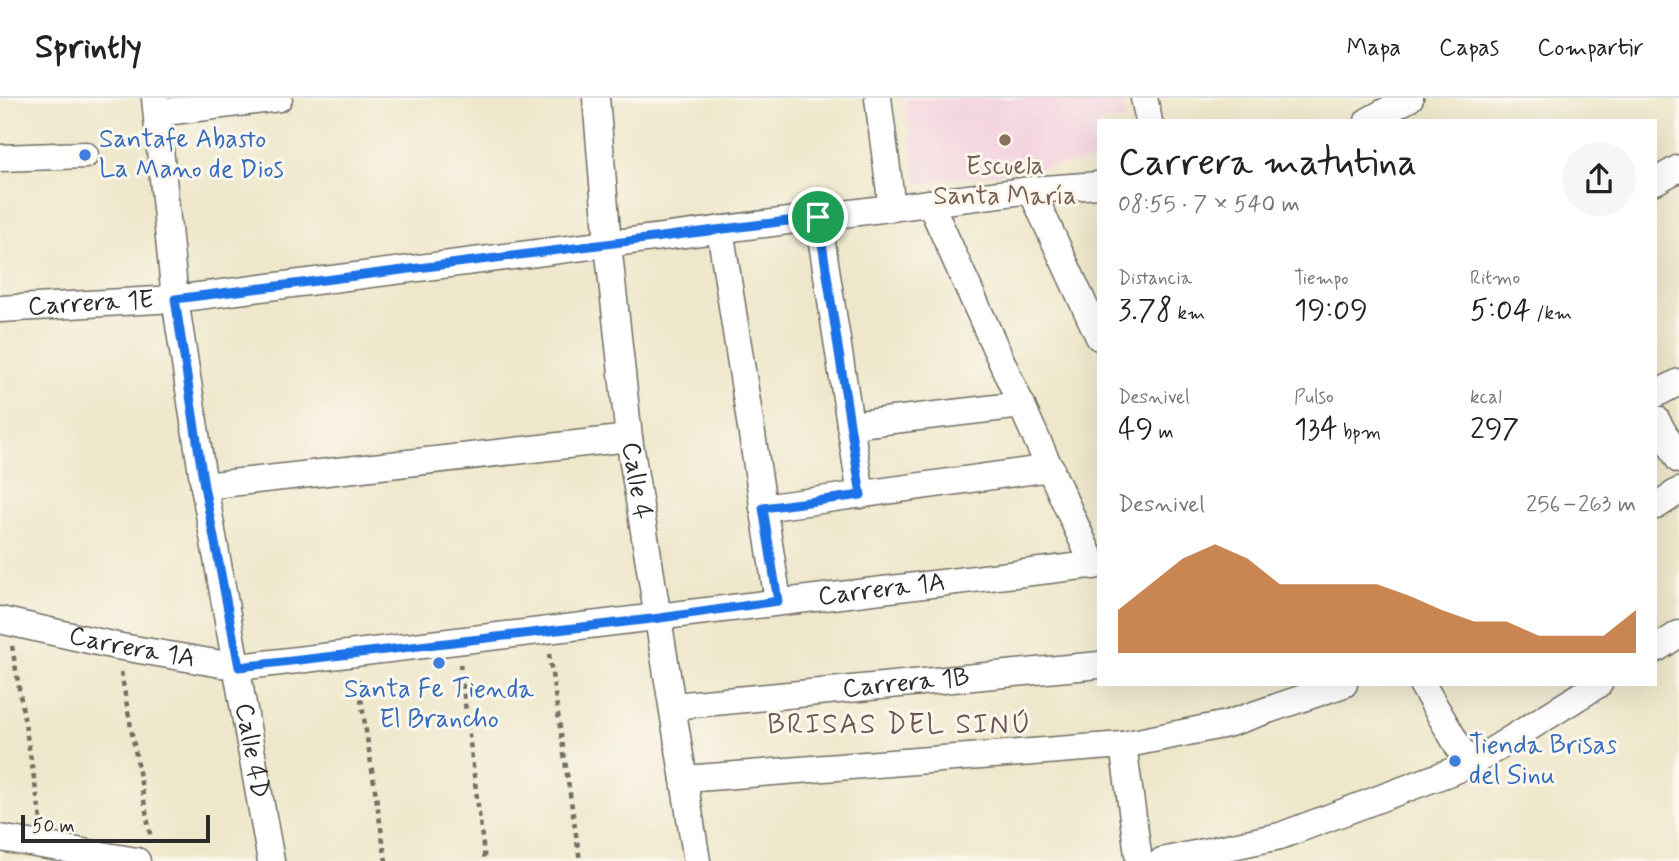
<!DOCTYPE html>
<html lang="es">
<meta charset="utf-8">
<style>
body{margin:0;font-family:Mynerve,sans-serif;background:#f6f6f6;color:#222;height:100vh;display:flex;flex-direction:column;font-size:26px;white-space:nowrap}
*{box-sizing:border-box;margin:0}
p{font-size:23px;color:#767676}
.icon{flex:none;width:38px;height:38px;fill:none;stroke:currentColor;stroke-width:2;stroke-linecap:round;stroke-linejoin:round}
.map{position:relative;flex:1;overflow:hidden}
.side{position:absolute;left:1097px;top:21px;width:560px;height:567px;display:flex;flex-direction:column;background:#fff;border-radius:0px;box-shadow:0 7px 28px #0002}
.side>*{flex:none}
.scale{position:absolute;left:21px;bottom:18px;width:189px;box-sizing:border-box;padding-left:7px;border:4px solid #2b2b2b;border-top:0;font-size:19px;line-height:24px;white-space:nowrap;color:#2b2b2b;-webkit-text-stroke:5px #fbf7ec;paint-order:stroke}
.pin{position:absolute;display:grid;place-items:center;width:60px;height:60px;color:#fff;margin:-30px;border:4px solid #fff;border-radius:50%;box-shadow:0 2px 7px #0007}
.round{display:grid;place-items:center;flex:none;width:74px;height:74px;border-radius:37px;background:#f6f6f6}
.summary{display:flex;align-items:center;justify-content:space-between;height:119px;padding:0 21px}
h1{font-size:38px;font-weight:600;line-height:52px}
.stats{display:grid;grid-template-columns:repeat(3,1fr);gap:10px;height:119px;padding:7px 21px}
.stats div{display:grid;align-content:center}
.stats b{font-size:30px;font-weight:600}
.stats small{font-size:19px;font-weight:400}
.stats p{font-size:19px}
.chart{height:196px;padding:14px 21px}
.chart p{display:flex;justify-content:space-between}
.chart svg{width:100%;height:126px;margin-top:7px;fill:#b45309;opacity:.7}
header{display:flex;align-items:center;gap:42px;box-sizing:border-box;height:98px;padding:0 35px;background:#fff;border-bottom:2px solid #e0e0e0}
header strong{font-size:33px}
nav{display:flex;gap:38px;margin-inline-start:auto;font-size:24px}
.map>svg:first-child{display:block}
.built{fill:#f3cfde}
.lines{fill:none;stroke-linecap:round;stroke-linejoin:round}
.minor-casing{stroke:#6f6d63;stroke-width:29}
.path{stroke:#6f6d63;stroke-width:4.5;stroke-dasharray:5 5;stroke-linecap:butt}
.minor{stroke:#fff;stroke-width:26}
.route-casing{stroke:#fff;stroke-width:14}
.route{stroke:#1a73e8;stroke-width:9}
.education-dot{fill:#8d6e63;stroke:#fbf7ec;stroke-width:2.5}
.shop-dot{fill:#3f7fe0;stroke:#fbf7ec;stroke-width:2.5}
.labels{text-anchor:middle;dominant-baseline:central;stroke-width:6;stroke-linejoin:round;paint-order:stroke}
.shop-label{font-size:26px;fill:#366cbe;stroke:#fbf7ec;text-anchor:start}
.education-label{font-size:26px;fill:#785e54;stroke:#fbf7ec}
.street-label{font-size:26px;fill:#2b2b2b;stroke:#fbf7ec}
.neighbourhood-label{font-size:28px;letter-spacing:2px;fill:#6e5654;stroke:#fbf7ec}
</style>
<header>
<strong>Sprintly</strong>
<nav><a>Mapa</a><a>Capas</a><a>Compartir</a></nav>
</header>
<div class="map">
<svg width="1679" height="763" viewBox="0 0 1679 763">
<rect width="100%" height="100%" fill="#fbf7ec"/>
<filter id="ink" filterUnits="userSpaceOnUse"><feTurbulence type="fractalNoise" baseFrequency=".0143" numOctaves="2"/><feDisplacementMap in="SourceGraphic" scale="14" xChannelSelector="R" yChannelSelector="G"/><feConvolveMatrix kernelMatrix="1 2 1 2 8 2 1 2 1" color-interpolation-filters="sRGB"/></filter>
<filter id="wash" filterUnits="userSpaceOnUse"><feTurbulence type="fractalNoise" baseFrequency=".00686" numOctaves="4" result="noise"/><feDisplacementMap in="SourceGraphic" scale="28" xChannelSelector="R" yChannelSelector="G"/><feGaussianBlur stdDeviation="1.57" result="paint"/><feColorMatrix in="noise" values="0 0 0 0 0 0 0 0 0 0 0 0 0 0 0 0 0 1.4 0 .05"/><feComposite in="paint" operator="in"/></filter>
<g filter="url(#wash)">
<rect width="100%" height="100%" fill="#eee7cb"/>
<path class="built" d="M 905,0 L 1121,0 L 1127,23 L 1099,23 L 1099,62 L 917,86 Z"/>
</g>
<g filter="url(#ink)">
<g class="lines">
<defs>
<g id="minor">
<path id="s1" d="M 155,0 L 175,201 L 204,388 L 271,763"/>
<path id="s2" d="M 596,0 L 608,146 L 629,340 L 697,763"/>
<path d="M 878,0 L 892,110"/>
<path d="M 1144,0 L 1149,23"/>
<path d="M 157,15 L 279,0"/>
<path d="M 1368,23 L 1410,0"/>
<path d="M 0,60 L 85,57"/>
<path d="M 1656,83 L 1679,70"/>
<path d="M 1031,92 L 1099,239"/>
<path d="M 930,105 L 1094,468"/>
<path d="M 818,119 L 861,397"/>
<path d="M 720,131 L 778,503"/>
<path id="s3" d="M 0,211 L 175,201 L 1031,92 L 1099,87"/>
<path d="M 1656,296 L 1679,284"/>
<path d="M 1656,321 L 1679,362"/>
<path d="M 850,327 L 1022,307"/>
<path d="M 204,388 L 629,340"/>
<path d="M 1656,408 L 1679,393"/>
<path d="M 763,410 L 1051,370"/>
<path id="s4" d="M 0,522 L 116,548 L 239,569 L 1099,466"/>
<path d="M 1656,551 L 1679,536"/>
<path d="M 1422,586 L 1469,667"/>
<path id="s5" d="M 673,608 L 1099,567"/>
<path d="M 1123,647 L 1139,763"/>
<path d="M 684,681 L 1123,647 L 1227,626 L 1344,586"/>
<path d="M 0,740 L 137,763"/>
<path d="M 1162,763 L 1280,738 L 1469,667 L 1599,586"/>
</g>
</defs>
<use href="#minor" class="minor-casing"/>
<path class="path" d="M 12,548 L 41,722
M 549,556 L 580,763
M 460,566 L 485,763
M 121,574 L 151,741
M 358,581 L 386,763"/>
<use href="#minor" class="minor"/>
</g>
</g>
<g class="lines" filter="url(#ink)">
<defs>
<path id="route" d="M 818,119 L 861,397 L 763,410 L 778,503 L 660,520 L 239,569 L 204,388 L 175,201 Z"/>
</defs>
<use href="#route" class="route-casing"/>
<use href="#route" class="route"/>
</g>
<circle class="education-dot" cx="1005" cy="42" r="7"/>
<g class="shop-dot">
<circle cx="85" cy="57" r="7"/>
<circle cx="439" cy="565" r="7"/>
<circle cx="1455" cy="663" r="7"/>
</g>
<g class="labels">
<g class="shop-label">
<text x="99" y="42">Santafe Abasto<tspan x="99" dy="30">La Mano de Dios</tspan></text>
<text x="439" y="592" text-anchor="middle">Santa Fe Tienda<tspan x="439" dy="30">El Brancho</tspan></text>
<text x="1469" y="648">Tienda Brisas<tspan x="1469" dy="30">del Sinu</tspan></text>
</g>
<g class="education-label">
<text x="1005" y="69">Escuela<tspan x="1005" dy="30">Santa María</tspan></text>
</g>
<g class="street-label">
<text stroke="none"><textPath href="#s3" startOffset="91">Carrera 1E</textPath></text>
<text stroke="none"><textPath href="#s2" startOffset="385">Calle 4</textPath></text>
<text stroke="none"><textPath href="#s4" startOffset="891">Carrera 1A</textPath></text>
<text stroke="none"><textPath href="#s4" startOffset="135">Carrera 1A</textPath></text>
<text stroke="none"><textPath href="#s5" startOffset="234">Carrera 1B</textPath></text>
<text stroke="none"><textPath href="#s1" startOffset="660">Calle 4D</textPath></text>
</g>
<g class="neighbourhood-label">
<text x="900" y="627">BRISAS DEL SINÚ</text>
</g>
</g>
</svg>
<div class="scale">50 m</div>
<div class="pin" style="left:818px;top:119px;background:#1e9e55"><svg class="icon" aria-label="arrive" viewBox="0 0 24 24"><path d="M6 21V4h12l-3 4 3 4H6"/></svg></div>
<section class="side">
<div class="summary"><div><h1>Carrera matutina</h1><p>08:55 · 7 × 540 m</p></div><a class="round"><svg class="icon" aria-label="share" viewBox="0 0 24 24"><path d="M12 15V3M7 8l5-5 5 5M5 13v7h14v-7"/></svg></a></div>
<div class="stats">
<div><p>Distancia</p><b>3.78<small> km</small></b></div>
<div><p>Tiempo</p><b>19:09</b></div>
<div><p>Ritmo</p><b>5:04<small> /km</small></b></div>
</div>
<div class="stats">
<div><p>Desnivel</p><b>49<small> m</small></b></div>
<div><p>Pulso</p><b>134<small> bpm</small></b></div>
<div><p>kcal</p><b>297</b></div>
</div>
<div class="chart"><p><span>Desnivel</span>256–263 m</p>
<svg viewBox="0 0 160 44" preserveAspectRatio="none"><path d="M0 44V29L10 20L20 11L30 6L40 11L50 20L60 20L70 20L80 20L90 24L100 29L110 33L120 33L130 38L140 38L150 38L160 29V44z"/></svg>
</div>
</section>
</div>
